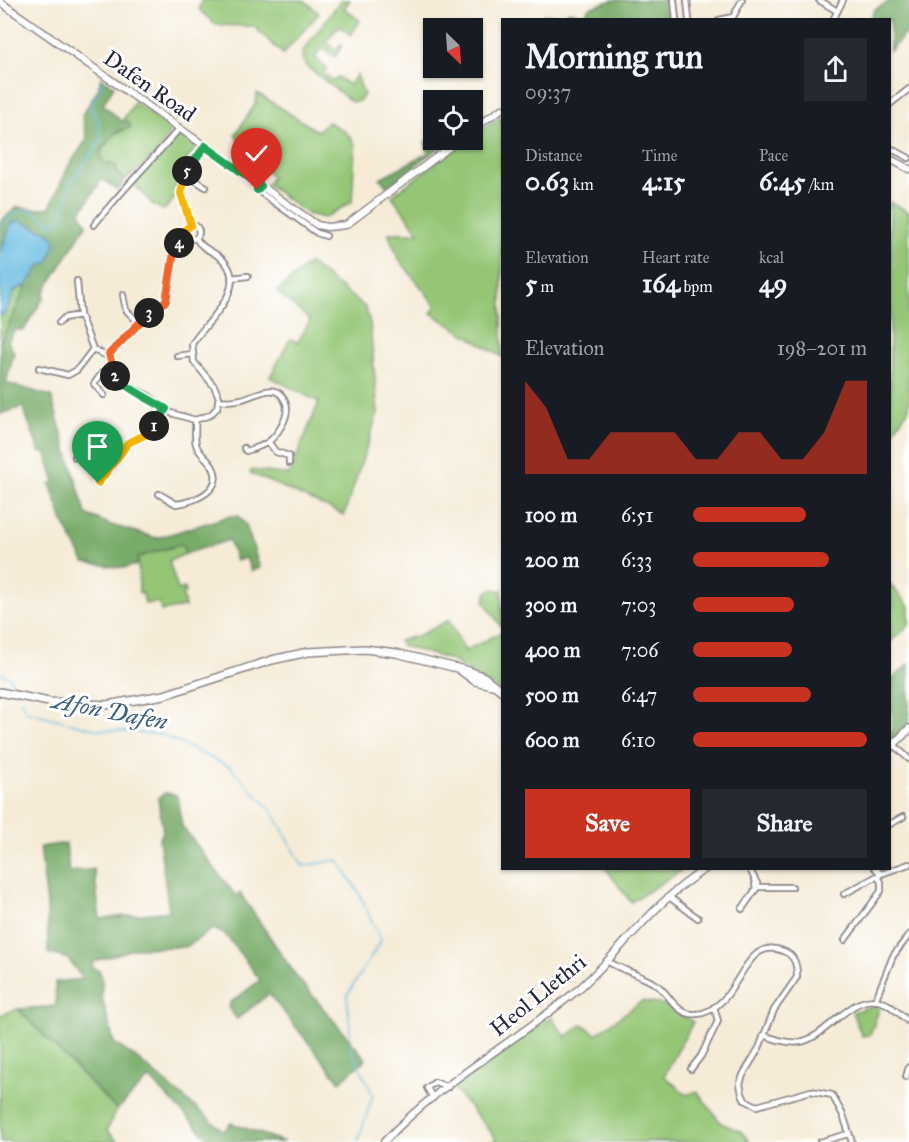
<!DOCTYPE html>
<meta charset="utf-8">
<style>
body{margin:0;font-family:"IM FELL Great Primer",serif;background:#242831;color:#f1f3f6;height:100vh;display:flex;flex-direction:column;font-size:22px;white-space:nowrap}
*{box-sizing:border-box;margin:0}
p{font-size:20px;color:#9ea1a6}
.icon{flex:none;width:33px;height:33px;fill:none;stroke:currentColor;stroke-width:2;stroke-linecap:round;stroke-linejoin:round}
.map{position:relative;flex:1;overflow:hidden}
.drawer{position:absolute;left:501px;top:18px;width:390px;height:852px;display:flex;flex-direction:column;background:#171b24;border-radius:0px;box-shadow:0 2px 4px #0004}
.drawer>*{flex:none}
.needle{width:39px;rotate:155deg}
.buttons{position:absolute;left:423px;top:18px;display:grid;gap:12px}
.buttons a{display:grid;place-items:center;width:60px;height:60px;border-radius:0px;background:#171b24;box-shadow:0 2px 4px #0004;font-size:30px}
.pin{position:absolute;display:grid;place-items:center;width:51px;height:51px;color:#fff;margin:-62px -26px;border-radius:50% 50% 50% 0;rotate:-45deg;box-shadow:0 0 6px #0007}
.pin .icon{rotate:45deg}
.km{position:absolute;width:30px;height:30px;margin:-15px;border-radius:50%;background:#222;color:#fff;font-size:16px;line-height:30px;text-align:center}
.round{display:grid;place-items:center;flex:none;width:63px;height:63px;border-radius:0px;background:#242831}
.headline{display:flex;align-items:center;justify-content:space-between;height:102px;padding:0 24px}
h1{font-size:33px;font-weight:700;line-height:45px}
.stats{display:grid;grid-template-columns:repeat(3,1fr);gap:9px;height:102px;padding:6px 24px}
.stats div{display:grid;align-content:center}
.stats b{font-size:26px;font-weight:700}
.stats small{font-size:16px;font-weight:400}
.stats p{font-size:16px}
.chart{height:168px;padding:12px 24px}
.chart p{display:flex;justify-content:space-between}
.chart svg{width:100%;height:108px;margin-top:6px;fill:#c8321e;opacity:.7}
.button{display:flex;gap:12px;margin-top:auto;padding:12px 24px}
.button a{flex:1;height:69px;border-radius:0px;background:#c8321e;color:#fff;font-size:24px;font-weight:700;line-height:69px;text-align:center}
.button a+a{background:#242831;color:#f1f3f6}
ul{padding:0 24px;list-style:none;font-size:20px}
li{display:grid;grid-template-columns:96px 72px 1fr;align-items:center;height:45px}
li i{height:15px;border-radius:8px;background:#c8321e}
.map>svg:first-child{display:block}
.green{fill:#94c676;stroke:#5b7458;stroke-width:1.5}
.forest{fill:#77ab67;stroke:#4c6651;stroke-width:1.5}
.water{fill:#63bae0;stroke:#426e8e;stroke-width:1.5}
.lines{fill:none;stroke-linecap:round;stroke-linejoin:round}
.stream{stroke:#63bae0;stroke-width:1.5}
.minor-casing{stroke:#8c8689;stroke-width:8}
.tertiary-casing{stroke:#8c8689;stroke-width:9}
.secondary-casing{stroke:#8c8689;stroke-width:10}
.minor{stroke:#fff;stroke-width:4.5}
.tertiary{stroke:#fff;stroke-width:6}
.secondary{stroke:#fff;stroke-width:7}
.split-1-casing{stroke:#fff;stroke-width:12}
.split-2-casing{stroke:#fff;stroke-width:12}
.split-3-casing{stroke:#fff;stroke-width:12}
.split-4-casing{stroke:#fff;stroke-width:12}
.split-5-casing{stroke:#fff;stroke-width:12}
.split-6-casing{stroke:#fff;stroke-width:12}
.split-7-casing{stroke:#fff;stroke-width:12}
.split-1{stroke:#f5b400;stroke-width:8}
.split-2{stroke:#22a559;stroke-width:8}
.split-3{stroke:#f0652b;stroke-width:8}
.split-4{stroke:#f0652b;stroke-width:8}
.split-5{stroke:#f5b400;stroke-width:8}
.split-6{stroke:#22a559;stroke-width:8}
.split-7{stroke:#22a559;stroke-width:8}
.labels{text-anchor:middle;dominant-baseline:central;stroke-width:6;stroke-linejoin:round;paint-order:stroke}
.street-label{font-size:22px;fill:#22223b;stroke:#fff}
.water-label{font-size:24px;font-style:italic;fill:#3c5f7d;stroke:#fff}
</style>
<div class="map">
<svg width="909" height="1142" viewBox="0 0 909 1142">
<rect width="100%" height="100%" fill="#fff"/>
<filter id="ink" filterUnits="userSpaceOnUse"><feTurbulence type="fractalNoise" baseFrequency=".0167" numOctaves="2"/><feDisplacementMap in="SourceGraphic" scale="12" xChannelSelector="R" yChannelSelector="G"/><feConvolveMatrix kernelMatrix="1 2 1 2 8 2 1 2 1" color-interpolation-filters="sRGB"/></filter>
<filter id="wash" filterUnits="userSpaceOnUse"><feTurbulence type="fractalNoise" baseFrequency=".008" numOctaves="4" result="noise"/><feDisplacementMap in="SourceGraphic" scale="24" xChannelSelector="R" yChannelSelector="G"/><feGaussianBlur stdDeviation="1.35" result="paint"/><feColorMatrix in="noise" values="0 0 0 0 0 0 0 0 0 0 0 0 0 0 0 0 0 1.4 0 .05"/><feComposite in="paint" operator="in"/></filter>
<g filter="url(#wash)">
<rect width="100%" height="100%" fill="#f5ebd7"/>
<path class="green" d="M 202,0 L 304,0 L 319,13 L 283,54 L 253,26 L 216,25 L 199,9 Z
M 341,0 L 350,0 L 344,8 L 360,21 L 351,35 L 339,26 L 326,42 L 336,50 L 340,44 L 342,46 L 335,57 L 322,48 L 315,58 L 327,68 L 323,73 L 334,81 L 338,77 L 349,85 L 357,75 L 364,95 L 359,101 L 352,102 L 306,66 L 302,58 L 303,51 Z
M 257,93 L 317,131 L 328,122 C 339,128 350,132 355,145 L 352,202 L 324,218 L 307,214 L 267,184 L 272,177 L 246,144 L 244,145 L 235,135 L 256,103 Z
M 135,102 L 170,127 C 169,149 141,167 125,180 L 110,164 L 102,163 L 101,151 L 115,133 L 121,132 L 122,121 Z
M 502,117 L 502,357 L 431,313 L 436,306 L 399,259 L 388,233 L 419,233 L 392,196 L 466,140 L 472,140 L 473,134 Z
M 179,136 C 186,136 195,143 196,150 C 182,160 175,181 175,198 L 164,210 L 153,205 L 134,184 Z
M 890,202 L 909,212 L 909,409 L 890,436 Z
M 309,263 L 365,307 L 370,323 L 378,413 L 344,515 L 250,473 L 252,470 L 289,475 L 319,402 L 270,377 L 290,339 L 298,342 L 310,320 L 277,292 Z
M 27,285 L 2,339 L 0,344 L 0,315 L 4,315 L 15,290 Z
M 182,544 L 185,554 L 169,561 L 178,590 L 185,588 L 185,593 L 182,594 L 185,607 L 161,611 L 159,602 L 145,604 L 143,593 L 139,593 L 138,557 Z
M 890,584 L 909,606 L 909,626 L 890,642 Z
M 493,589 L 501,591 L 502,589 L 502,628 L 484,601 L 487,592 Z
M 449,620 L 465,651 L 502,632 L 502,692 L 451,660 L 403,646 L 399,641 L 420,635 Z
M 606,869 L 684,869 L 631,902 Z
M 642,1001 L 666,1005 L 693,1022 L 664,1076 L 687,1095 L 697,1091 L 721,1123 L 741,1131 L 750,1142 L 492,1142 L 496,1138 L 454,1089 L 551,1017 L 566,1037 L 583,1024 L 596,1034 Z
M 873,1006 L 880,1007 L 870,1035 L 862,1036 L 852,1012 Z
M 18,1009 L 117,1110 L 107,1130 L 118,1142 L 0,1142 L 0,1015 Z"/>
<path class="forest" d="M 613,0 L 669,0 L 671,19 L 540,19 L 543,15 L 565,15 L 569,11 L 584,15 L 589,8 Z
M 892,0 L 909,0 L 909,29 L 890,51 L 890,20 L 870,19 L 874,10 Z
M 101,78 L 114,86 L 103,104 L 121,121 L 128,121 L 131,127 L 115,133 L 101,150 L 102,162 L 117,166 L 116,173 L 125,180 L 118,190 L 102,179 L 80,213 L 87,224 L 43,294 L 44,297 L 24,330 L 15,330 L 8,341 L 14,353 L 6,383 L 51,396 L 86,514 L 111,525 L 157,538 L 230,516 L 238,516 L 246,525 L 260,568 L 251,571 L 246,558 L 236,561 L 229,540 L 185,554 L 182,544 L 138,557 L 138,565 L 123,568 L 84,562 L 63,522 L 50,484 L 55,482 L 45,452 L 40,453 L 23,407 L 0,414 L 0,344 L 27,285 L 41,265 L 11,224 L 0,255 L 0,222 L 17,207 L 37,209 L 50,207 L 69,165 L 87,139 L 82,115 L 98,90 Z
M 433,138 L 449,140 L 387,187 L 380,178 L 428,153 L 425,142 Z
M 909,664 L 909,723 L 890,742 L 893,716 L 890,706 L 890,681 Z
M 165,793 L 175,794 L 178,798 L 182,826 L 236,896 L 240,893 L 297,977 L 366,1059 L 340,1082 L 269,994 L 237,1019 L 229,1009 L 230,1003 L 260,980 L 226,935 L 213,929 L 186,947 L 136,948 L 92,962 L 93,968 L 99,970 L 102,977 L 102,997 L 114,1043 L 135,1057 L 224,1131 L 231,1123 L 284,1142 L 212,1142 L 149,1078 L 117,1110 L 18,1009 L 56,1006 L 55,982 L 83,979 L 68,959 L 48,953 L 47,905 L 40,847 L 66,843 L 69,872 L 94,869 L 100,919 L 169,911 L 159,839 L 163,832 L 158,798 Z"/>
<path class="water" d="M 19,220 L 53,235 L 55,245 L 48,263 L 41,265 L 27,285 L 15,290 L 4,315 L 0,315 L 0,255 L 11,224 Z"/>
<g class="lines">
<path class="stream" d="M 48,225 L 61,219 L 70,184 L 101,140 L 99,122 L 90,107 L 99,92 L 102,80
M 0,227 L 12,214 L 29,209 L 50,222
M 0,673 L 10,677 L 18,693
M 21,700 L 25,711 L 94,729 L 162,735 L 230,767 L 272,811 L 303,866 L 338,860 L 359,893 L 381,941 L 347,995 L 352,1051 L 373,1095 L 358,1142"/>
</g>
</g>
<g filter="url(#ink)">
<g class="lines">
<defs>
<path id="minor" d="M 674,0 L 676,20
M 687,0 L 689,20
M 819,0 L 837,11
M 719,20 L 733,17 L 742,0
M 833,20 L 843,0
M 890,104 L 909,89
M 890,148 L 909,158
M 185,174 L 206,187
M 261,186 L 257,190 L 317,233 L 326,236
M 94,225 C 121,191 151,161 179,129
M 191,225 C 177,188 180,177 205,146
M185 232a7 7 0 1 1 14 0a7 7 0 1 1-14 0Z
M 231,278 L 248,276
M 77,281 L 80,315
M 123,295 L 126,310 L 138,322
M 59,323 L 64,318 L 80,315 L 93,349
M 109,353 L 112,370 L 123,384 L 149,396 L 171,413 L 195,420 L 210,415 L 217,408 L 219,397 L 214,386 L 194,362 L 192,344 C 206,322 249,289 224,261 C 215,251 202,250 196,238
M 177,356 L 193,354
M 39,368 L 68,375 L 77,370 L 93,349 L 105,355 L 109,353 L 144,316 L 166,301 L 174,252 L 187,236
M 104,395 L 94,384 L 102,373 L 112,370
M 218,400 C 226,401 234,401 242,399 C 257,395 277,380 286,403 C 288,410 286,418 282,425 C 273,442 264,446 246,451 L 244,448
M 269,443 L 276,452 L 289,456 L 289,463
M 75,457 L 94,453 L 111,464 L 127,443 L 149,433 L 166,409
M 98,483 L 111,464
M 159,494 L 176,504 C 195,502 229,488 210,463 C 206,457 198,453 196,444 C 194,437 196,428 195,420
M 894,745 L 909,759
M 890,824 L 903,817
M 749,868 L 759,887 L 792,887
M 875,868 L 881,874 L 909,864
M 844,894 L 881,874
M 669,897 L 698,918
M 742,909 L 756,889 L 755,884
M 845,940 L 881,891 L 881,882 L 878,877
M 607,961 C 623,971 642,975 657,985 C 670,995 677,1016 696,1014 C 705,1014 715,1008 721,1002 C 740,986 749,937 783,951 C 795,955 797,965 797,977 L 774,1010 L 759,1048 L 743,1075 L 740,1084 L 742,1094 L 745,1100 L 757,1106 L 811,1091 L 832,1095 L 843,1115 L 852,1142
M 875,1001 L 893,956 L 909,935
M 763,1035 C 775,1039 788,1044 800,1042 C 830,1037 853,986 887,1004 C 895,1009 902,1016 909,1022
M 691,1069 L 701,1056 L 718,1021 L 714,1007
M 906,1077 L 909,1067
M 433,1098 L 427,1088 L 435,1082 L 448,1087
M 820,1142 L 848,1134"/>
<path id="tertiary" d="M 0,2 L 317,225 L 327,227 L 346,225 L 459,140
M 472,129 L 502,109
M 890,159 L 909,169
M 384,1142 C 440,1081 518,1041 581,987 C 624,948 656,899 707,868"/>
<path id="secondary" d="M 460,670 L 475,681 L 492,685
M 0,692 L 49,702 L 106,705 L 164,695 L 272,660 L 308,652 L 365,649 L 396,653 L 469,671 L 484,677 L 502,691
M 890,748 L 909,729"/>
</defs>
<use href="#minor" class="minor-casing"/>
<use href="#tertiary" class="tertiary-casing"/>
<use href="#secondary" class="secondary-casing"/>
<use href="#minor" class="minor"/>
<use href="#tertiary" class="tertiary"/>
<use href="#secondary" class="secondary"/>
</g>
</g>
<g class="lines" filter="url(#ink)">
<defs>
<path id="split-1" d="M 98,483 L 128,443 L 149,433 L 154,426"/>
<path id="split-2" d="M 115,376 C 127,389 150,399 166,409 L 154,426"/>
<path id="split-3" d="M 115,376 L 109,354 L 149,313"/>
<path id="split-4" d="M 149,313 L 166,301 L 174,252 L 179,243"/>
<path id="split-5" d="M 179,243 L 187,236 L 185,230 L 191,225 L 181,193 L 187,171"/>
<path id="split-6" d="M 187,171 L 205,146 L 247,176"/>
<path id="split-7" d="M 247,176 L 261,186 L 257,190"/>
</defs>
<use href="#split-1" class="split-1-casing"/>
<use href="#split-2" class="split-2-casing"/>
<use href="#split-3" class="split-3-casing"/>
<use href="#split-4" class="split-4-casing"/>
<use href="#split-5" class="split-5-casing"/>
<use href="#split-6" class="split-6-casing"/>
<use href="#split-7" class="split-7-casing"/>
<use href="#split-1" class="split-1"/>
<use href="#split-2" class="split-2"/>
<use href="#split-3" class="split-3"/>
<use href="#split-4" class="split-4"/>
<use href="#split-5" class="split-5"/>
<use href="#split-6" class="split-6"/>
<use href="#split-7" class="split-7"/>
</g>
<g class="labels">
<g class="street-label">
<text transform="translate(150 86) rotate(35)">Dafen Road</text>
<text transform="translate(538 995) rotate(-39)">Heol Llethri</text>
</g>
<g class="water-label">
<text transform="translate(110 711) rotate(11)">Afon Dafen</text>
</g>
</g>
</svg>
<div class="buttons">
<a><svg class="needle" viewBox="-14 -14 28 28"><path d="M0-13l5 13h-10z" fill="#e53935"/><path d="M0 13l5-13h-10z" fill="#9ea1a6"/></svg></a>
<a><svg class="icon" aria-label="locate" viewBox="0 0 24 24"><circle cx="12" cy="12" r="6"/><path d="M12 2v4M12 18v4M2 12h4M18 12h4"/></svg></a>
</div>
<div class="pin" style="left:98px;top:483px;background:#1e9e55"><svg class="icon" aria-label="arrive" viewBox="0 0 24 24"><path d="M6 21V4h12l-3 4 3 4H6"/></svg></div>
<div class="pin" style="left:257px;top:190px;background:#d93025"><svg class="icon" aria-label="check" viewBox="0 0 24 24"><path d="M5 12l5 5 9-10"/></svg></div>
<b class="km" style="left:154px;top:426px">1</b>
<b class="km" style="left:115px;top:376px">2</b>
<b class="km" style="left:149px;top:313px">3</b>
<b class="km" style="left:179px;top:243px">4</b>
<b class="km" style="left:187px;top:171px">5</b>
<section class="drawer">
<div class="headline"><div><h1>Morning run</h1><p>09:37</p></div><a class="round"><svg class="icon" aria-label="share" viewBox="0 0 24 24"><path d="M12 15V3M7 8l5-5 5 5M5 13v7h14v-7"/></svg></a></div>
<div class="stats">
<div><p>Distance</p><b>0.63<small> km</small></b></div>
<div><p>Time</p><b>4:15</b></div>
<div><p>Pace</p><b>6:45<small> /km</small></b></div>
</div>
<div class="stats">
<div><p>Elevation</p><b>5<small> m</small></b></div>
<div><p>Heart rate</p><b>164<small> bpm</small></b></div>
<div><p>kcal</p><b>49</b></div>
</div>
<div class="chart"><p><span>Elevation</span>198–201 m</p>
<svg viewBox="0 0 160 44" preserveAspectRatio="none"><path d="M0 44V6L10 17L20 38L30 38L40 27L50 27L60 27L70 27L80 38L90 38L100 27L110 27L120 38L130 38L140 27L150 6L160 6V44z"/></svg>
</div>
<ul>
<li><b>100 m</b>6:51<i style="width:65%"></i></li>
<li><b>200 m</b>6:33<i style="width:78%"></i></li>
<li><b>300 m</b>7:03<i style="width:58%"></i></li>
<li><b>400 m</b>7:06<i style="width:57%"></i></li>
<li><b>500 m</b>6:47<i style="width:68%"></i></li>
<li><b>600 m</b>6:10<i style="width:100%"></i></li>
</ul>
<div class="button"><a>Save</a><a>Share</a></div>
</section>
</div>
